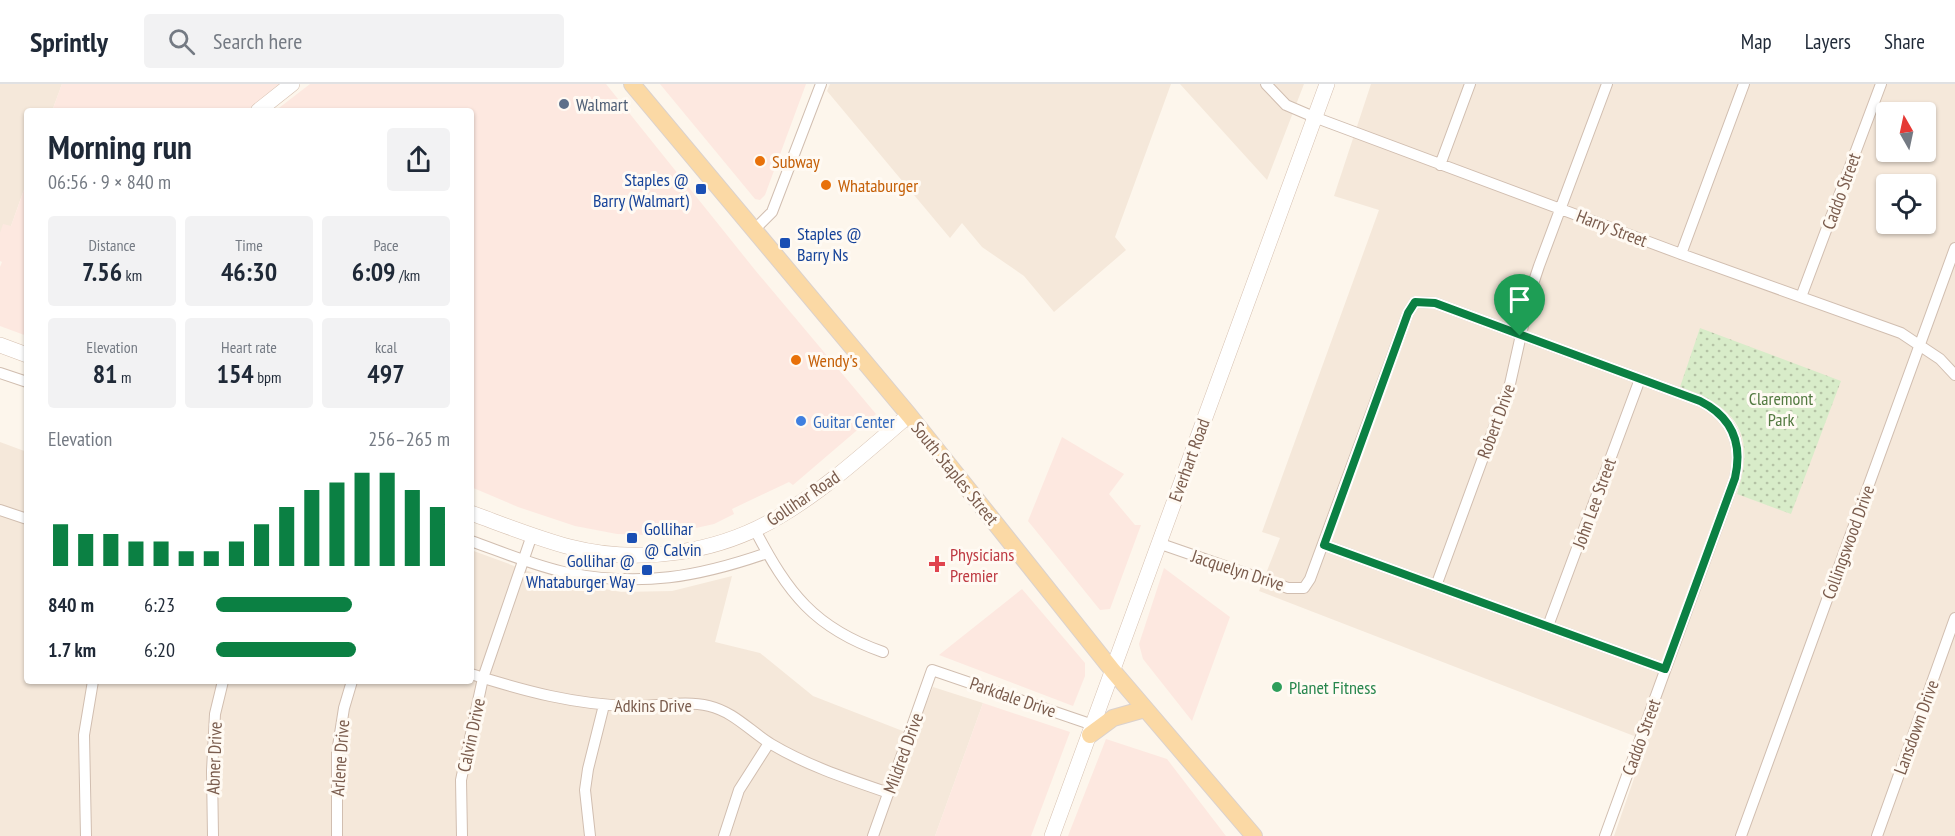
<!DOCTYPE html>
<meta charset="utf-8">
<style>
body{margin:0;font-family:"PT Sans Narrow",sans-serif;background:#f2f2f3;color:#1f2937;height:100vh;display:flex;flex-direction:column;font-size:22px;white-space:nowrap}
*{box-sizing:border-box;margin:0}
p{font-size:20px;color:#747a83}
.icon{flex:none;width:33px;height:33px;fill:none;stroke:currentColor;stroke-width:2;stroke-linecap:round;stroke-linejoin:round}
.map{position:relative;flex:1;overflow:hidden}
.sheet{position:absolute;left:24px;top:24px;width:450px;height:576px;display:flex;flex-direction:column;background:#fff;border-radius:6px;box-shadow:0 2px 4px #0004}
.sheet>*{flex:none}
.needle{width:39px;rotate:351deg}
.tools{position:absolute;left:1876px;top:18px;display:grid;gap:12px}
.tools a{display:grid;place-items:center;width:60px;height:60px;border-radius:6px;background:#fff;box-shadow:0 2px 4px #0004;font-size:30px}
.pin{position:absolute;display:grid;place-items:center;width:51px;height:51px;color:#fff;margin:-62px -26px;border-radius:50% 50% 50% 0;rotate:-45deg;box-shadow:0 0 6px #0007}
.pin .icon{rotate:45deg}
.round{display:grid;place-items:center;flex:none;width:63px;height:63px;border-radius:6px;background:#f2f2f3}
.headline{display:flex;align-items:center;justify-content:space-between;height:102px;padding:0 24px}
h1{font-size:33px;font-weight:600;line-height:45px}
.metrics{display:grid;grid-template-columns:repeat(3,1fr);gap:9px;height:102px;padding:6px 24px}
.metrics div{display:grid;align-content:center;border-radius:6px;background:#f2f2f3;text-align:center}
.metrics b{font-size:26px;font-weight:600}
.metrics small{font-size:16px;font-weight:400}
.metrics p{font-size:16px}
.chart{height:168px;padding:12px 24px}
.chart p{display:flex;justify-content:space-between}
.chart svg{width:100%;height:108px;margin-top:6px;stroke:#0b8043;stroke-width:6}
ul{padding:0 24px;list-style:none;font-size:20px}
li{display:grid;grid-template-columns:96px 72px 1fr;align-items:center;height:45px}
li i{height:15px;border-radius:8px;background:#0b8043}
header{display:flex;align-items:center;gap:36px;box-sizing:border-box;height:84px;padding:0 30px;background:#fff;border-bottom:2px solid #e0e1e3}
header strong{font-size:28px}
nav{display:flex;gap:33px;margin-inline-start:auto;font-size:21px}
.search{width:420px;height:54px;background:#f2f2f3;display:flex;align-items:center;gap:15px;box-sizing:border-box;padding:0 21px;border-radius:6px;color:#747a83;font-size:22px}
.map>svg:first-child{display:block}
.residential{fill:#f5e8da;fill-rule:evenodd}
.commercial{fill:#fde8e0}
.grass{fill:url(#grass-dots)}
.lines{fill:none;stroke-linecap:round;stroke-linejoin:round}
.street-casing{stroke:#d1beb0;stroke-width:12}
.secondary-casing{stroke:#d6c0b0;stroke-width:16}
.primary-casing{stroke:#dad1cd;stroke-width:18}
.street{stroke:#fff;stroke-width:10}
.secondary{stroke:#fff;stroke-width:15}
.primary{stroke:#fbd9a5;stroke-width:16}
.route-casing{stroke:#fff;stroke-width:12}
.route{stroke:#0b8043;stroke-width:8}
.service-dot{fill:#5c6f8a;stroke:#fffaf3;stroke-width:2}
.food-dot{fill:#e8710a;stroke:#fffaf3;stroke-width:2}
.transit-dot{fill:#1a4fb4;stroke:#fffaf3;stroke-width:2}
.shop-dot{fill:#3f7fe0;stroke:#fffaf3;stroke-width:2}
.health-dot{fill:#e0444e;stroke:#fffaf3;stroke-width:2}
.leisure-dot{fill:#2e9e5b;stroke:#fffaf3;stroke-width:2}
.labels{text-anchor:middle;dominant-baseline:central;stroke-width:6;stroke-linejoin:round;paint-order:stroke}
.service-label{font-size:18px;fill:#4e5e75;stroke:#fffaf3;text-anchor:start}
.food-label{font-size:18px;fill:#c56008;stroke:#fffaf3;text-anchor:start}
.transit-label{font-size:18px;fill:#164399;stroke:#fffaf3;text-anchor:end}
.street-label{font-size:18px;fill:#7a5c4d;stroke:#fffaf3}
.park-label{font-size:18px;fill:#537a41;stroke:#fffaf3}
.shop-label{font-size:18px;fill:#366cbe;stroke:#fffaf3;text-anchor:start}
.health-label{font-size:18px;fill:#be3a42;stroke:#fffaf3;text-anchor:start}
.leisure-label{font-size:18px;fill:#27864d;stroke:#fffaf3;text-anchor:start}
</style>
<header>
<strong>Sprintly</strong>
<div class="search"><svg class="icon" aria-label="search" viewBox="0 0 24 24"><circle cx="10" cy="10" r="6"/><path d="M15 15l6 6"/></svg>Search here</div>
<nav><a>Map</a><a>Layers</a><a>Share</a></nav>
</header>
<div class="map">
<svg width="1955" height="752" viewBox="0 0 1955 752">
<defs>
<pattern id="grass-dots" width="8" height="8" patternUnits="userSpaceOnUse" patternTransform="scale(1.5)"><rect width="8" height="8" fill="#d8ecc9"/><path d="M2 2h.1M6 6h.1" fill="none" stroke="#b4c2a5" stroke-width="1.8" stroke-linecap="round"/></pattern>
</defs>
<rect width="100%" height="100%" fill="#fdf6ec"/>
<path class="residential" d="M 0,0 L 62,0 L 52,27 L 27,27 L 27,97 L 11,142 L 0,149 Z
M 830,0 L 1171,0 L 1115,153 L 1126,166 L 1054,228 L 1024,192 L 982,163 L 962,139 L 950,154 L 827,7 Z
M 1180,0 L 1304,0 L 1267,96 Z
M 1371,0 L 1955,0 L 1955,752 L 1614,752 L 1647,657 L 1259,507 L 1280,454 L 1262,448 L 1379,126 L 1334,112 ZM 1887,28 L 1926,28 L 1926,68 L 1887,68 ZM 1887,100 L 1926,100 L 1926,140 L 1887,140 ZM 1840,297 L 1737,410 L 1744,386 L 1744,361 L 1740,348 L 1730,331 L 1717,319 L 1705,311 L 1680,303 Z
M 0,358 L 27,368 L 27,597 L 471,597 L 471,466 L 547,494 L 621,508 L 672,507 L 732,492 L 715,558 L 760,569 L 813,612 L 913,651 L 933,603 L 983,619 L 935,752 L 0,752 Z"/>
<path class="commercial" d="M 62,0 L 280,0 L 246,27 L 52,27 Z
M 310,0 L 606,0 L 755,186 L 876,330 L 793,401 L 789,398 L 732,425 L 734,430 L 714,440 L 687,446 L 648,451 L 617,450 L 575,442 L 518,423 L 471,403 L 471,27 L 275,27 Z
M 660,0 L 806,0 L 765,111 L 760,116 L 755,115 Z
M 27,97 L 27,252 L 0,242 L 0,183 L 2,178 L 0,177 L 0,149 L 3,140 L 11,142 Z
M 1062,353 L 1124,390 L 1109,410 L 1135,441 L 1141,441 L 1110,525 L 1100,526 L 1028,437 Z
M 1164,484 L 1230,533 L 1192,637 L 1143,575 L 1139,560 Z
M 1022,505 L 1085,579 L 1085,592 L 1073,622 L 939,571 Z
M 983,619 L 1070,648 L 1031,752 L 935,752 Z
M 1106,655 L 1167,675 L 1226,752 L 1068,752 Z"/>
<path class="grass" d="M 1700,244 L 1841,297 L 1791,430 L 1737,410 C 1757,350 1736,322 1680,303 Z"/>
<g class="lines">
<defs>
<path id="street" d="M 1266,0 L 1286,21 L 1314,33 L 1681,170 L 1901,249 L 1940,275 L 1955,291
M 1440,81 L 1470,0
M 754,146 L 772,128 L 821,0
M 1681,170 L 1744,0
M 1801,213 L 1881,0
M 0,289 L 27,298
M 0,426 L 27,435
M 755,446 C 788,509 814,544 883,568
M 471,457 C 502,468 535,482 568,489 C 641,503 698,493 767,469
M 1158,459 L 1288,504 L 1304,504 L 1310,495 L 1408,229 L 1415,218 L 1435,219 L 1700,317 C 1732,333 1743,359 1735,394 L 1605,752
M 1324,461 L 1665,585
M 1436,502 L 1510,300 L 1531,206 L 1539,182 L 1607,0
M 1548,542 L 1640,295
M 471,590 C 524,607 576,621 632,622 C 657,623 684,616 709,622 C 734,628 750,647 771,660 C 808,682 848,695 889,709
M 86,752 L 84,651 L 93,597
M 213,752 L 212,687 L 215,630 L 223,597
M 337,752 L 337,669 L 344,624 L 352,597
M 462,752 L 461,696 L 483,594 L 532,451
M 590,752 L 585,706 L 588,685 L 604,621
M 724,752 L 739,706 L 769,659
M 873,752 L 932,586 L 1093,641
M 1741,752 L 1955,164
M 1877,752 L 1955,534"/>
<path id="secondary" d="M 258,27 L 292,0
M 0,261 L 27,271
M 471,429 C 504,441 536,454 570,463 C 640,481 719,469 780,432 C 827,404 868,366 909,331
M 1052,752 L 1327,0"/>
<path id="primary" d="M 632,0 L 909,331 L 1113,587 L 1254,752
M 1090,651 L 1113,634 L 1145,625"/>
</defs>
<use href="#street" class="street-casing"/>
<use href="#secondary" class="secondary-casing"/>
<use href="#primary" class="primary-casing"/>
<use href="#street" class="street"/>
<use href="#secondary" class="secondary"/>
<use href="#primary" class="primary"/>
</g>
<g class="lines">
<defs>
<path id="route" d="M 1415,218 L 1435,219 L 1700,317 C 1732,333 1743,359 1735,394 L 1665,585 L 1324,461 L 1408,229 Z"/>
</defs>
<use href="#route" class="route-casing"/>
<use href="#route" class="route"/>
</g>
<circle class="service-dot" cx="564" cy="20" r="6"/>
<g class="food-dot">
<circle cx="760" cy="77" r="6"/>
<circle cx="826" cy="101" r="6"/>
<circle cx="796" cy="276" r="6"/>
</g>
<g class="transit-dot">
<rect x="695" y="99" width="12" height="12" rx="3"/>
<rect x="779" y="153" width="12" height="12" rx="3"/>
<rect x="626" y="448" width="12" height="12" rx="3"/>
<rect x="641" y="480" width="12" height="12" rx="3"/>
</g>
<circle class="shop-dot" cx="801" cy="337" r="6"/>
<path class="health-dot" d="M934 471h6v6h6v6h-6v6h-6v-6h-6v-6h6z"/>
<circle class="leisure-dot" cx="1277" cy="603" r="6"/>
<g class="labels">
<g class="service-label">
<text x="576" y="20">Walmart</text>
</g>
<g class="food-label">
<text x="772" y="77">Subway</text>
<text x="838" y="101">Whataburger</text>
<text x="808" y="276">Wendy's</text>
</g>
<g class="transit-label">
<text x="689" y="95">Staples @<tspan x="689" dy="21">Barry (Walmart)</tspan></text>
<text x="797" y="149" text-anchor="start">Staples @<tspan x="797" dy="21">Barry Ns</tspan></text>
<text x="644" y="444" text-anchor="start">Gollihar<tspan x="644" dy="21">@ Calvin</tspan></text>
<text x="635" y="476">Gollihar @<tspan x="635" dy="21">Whataburger Way</tspan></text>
</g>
<g class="street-label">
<text transform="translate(1841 107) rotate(-70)">Caddo Street</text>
<text transform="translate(1612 144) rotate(21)">Harry Street</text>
<text transform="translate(1496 337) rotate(-70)">Robert Drive</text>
<text transform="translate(1189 376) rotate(-70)">Everhart Road</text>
<text transform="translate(955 389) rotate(51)">South Staples Street</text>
<text transform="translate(803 414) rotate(-34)">Gollihar Road</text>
<text transform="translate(1594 419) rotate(-70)">John Lee Street</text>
<text transform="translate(1848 458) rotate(-70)">Collingswood Drive</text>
<text transform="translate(1238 486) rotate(18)">Jacquelyn Drive</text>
<text transform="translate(1013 613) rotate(19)">Parkdale Drive</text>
<text x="653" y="621">Adkins Drive</text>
<text transform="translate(1916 643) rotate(-70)">Lansdown Drive</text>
<text transform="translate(471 651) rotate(-78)">Calvin Drive</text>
<text transform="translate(1641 653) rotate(-70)">Caddo Street</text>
<text transform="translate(903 669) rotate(-70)">Mildred Drive</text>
<text transform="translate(214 674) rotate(-88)">Abner Drive</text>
<text transform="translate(340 674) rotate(-86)">Arlene Drive</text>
</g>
<g class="park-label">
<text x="1781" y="314">Claremont<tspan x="1781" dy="21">Park</tspan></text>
</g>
<g class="shop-label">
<text x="813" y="337">Guitar Center</text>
</g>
<g class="health-label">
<text x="950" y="470">Physicians<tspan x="950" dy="21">Premier</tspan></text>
</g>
<g class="leisure-label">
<text x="1289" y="603">Planet Fitness</text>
</g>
</g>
</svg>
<div class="tools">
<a><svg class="needle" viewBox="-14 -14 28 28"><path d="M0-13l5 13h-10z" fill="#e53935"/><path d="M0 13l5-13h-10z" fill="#747a83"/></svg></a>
<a><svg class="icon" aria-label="locate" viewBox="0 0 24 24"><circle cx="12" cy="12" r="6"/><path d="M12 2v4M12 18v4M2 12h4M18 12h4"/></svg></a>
</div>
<div class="pin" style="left:1520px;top:252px;background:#1e9e55"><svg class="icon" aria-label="arrive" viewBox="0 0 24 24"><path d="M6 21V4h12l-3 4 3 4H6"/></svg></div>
<section class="sheet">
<div class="headline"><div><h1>Morning run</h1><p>06:56 · 9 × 840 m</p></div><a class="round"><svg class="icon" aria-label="share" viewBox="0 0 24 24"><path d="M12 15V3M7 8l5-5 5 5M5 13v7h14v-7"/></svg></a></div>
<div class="metrics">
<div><p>Distance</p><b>7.56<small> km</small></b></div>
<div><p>Time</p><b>46:30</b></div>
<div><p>Pace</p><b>6:09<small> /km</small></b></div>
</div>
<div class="metrics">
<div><p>Elevation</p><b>81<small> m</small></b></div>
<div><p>Heart rate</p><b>154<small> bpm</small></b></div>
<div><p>kcal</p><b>497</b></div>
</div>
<div class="chart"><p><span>Elevation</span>256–265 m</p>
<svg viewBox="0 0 160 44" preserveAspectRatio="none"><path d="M5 44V27M15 44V31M25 44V31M35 44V34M45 44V34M55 44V38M65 44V38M75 44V34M85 44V27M95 44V20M105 44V13M115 44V10M125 44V6M135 44V6M145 44V13M155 44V20"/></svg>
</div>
<ul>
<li><b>840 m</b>6:23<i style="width:58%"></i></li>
<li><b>1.7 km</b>6:20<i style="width:60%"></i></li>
</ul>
</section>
</div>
